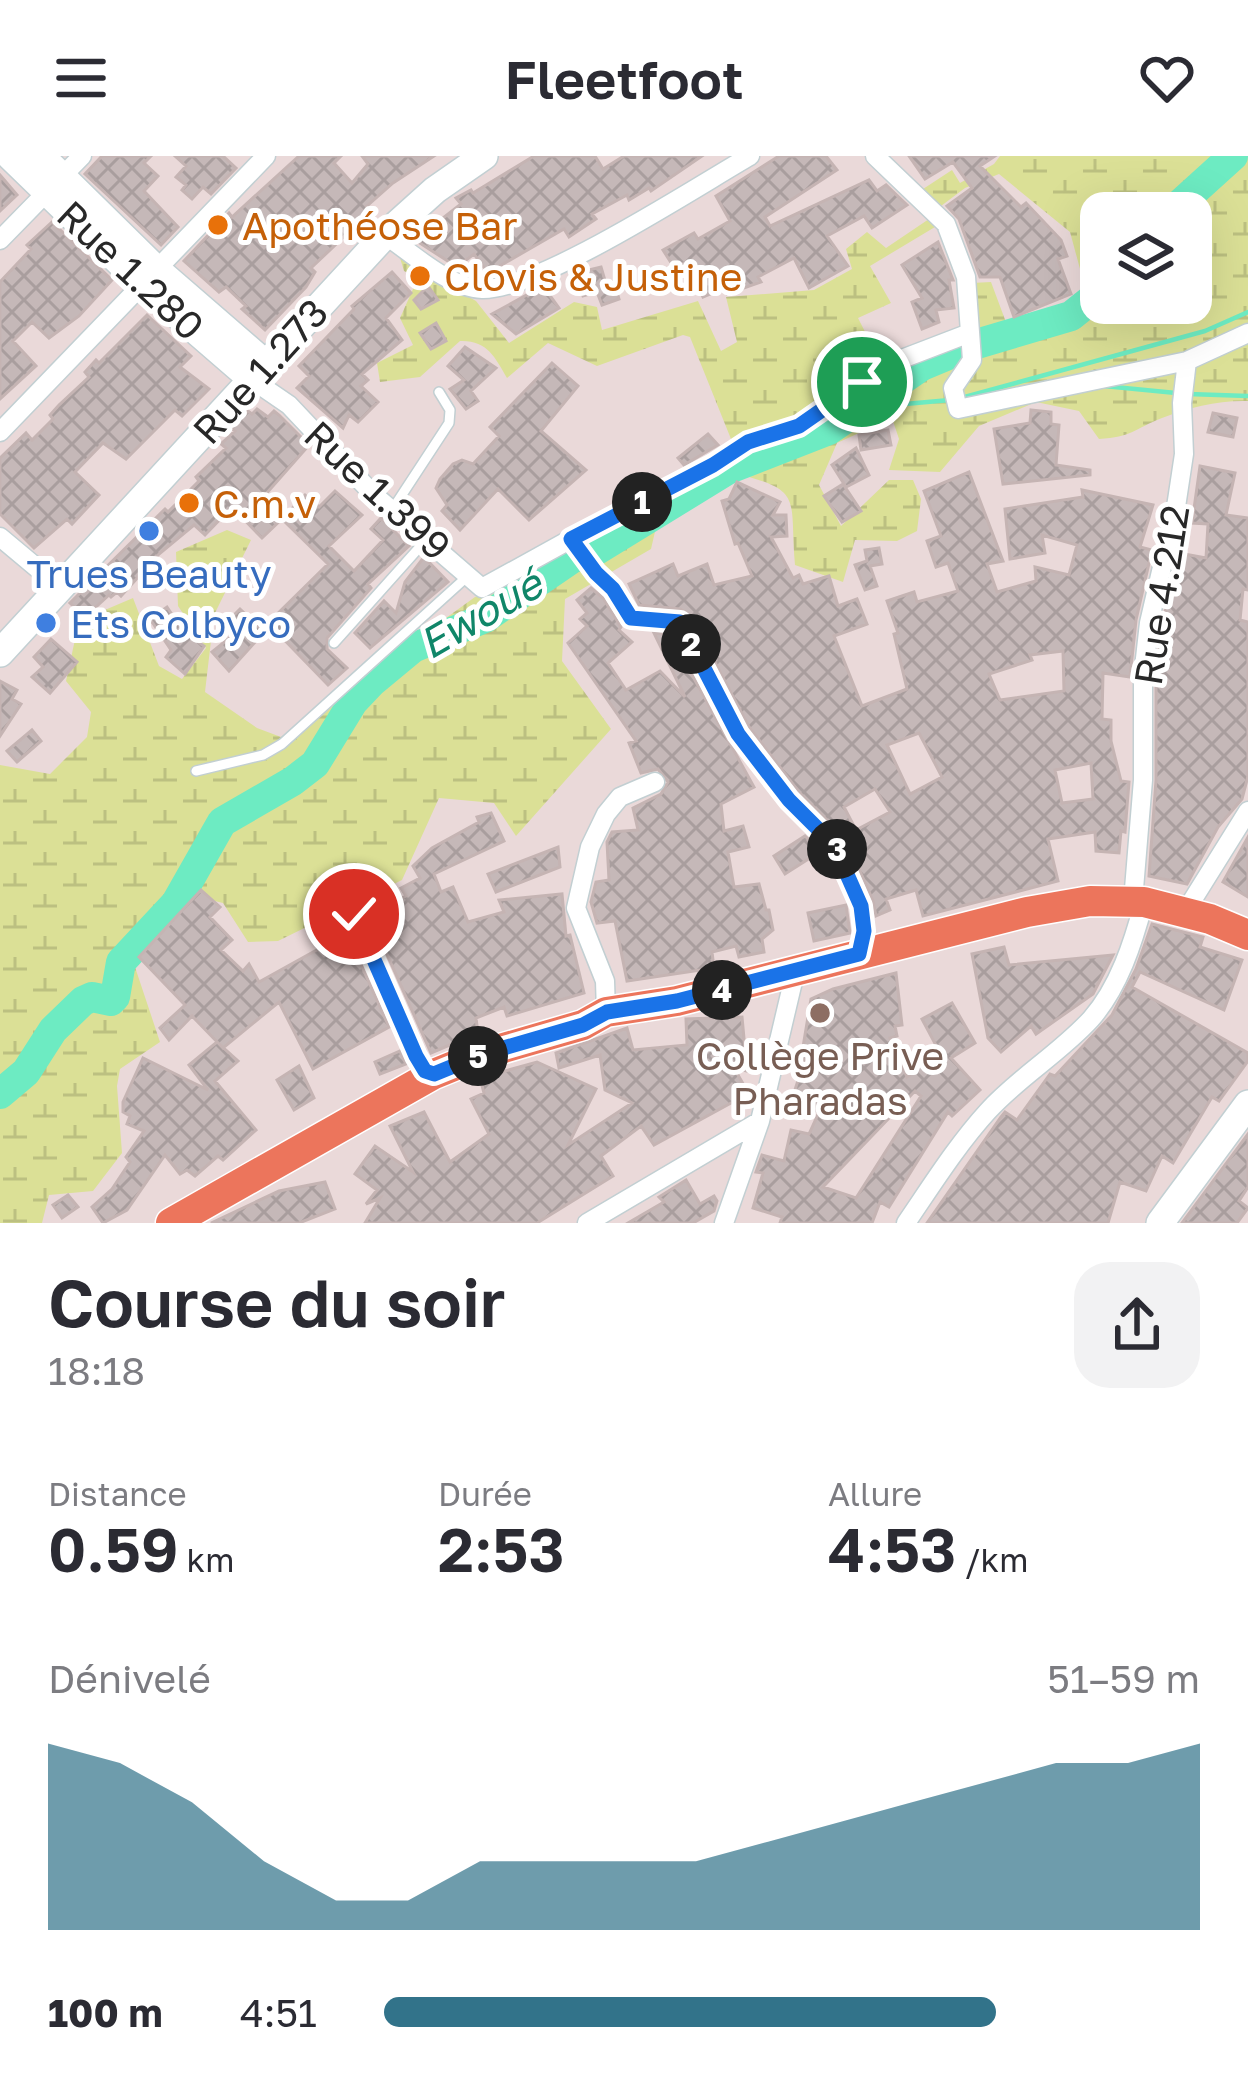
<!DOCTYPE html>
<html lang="fr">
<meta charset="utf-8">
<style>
body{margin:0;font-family:"Golos Text",sans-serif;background:#f2f2f3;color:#2b2b33;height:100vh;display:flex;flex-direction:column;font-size:45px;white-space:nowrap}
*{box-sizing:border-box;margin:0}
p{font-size:39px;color:#7c7c81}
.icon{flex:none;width:66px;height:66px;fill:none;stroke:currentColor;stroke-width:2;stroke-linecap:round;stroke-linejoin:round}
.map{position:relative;height:1067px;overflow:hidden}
.panel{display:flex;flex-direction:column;background:#fff;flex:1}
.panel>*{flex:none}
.buttons{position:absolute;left:1080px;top:36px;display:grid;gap:24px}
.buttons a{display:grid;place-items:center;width:132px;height:132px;border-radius:24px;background:#fff;box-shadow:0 12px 48px #0002;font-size:60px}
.pin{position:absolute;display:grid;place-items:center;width:102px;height:102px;color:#fff;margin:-51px;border:6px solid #fff;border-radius:50%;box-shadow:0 3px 12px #0007}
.km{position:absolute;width:60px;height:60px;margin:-30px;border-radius:50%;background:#222;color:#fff;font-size:33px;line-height:60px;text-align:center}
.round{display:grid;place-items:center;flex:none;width:126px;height:126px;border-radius:36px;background:#f2f2f3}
.summary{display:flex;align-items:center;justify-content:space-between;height:204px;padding:0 48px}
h1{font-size:66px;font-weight:600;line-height:90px}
.figures{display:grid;grid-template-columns:repeat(3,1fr);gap:18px;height:204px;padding:12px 48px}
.figures div{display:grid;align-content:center}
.figures b{font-size:60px;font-weight:600}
.figures small{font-size:33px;font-weight:400}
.figures p{font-size:33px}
.chart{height:336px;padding:24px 48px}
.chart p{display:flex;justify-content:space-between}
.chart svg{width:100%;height:216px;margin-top:12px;fill:#32738a;opacity:.7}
ul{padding:0 48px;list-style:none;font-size:39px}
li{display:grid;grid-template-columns:192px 144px 1fr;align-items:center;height:90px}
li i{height:30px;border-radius:15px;background:#32738a}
header{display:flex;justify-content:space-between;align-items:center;height:156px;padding:0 48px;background:#fff;font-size:54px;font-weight:600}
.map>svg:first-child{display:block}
.wetland{fill:url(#wetland-marsh);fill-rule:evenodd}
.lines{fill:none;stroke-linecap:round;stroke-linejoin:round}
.stream{stroke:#6debc2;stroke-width:4.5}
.river{stroke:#6debc2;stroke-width:30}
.building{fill:url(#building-cross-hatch);stroke:#c5b4b3;stroke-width:3;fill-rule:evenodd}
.lane-casing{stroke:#c2cfd2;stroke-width:12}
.street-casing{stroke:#c2cfd2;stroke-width:21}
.secondary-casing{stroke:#c2cfd2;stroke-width:30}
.primary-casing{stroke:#fff;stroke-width:33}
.lane{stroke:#fff;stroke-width:9}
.street{stroke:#fff;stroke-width:18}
.secondary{stroke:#fff;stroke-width:27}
.primary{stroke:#ec755c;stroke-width:30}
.route-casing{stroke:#fff;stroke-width:24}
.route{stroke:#1a73e8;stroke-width:15}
.food-dot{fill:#e8710a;stroke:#fff;stroke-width:4.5}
.shop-dot{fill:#3f7fe0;stroke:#fff;stroke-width:4.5}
.education-dot{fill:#8d6e63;stroke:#fff;stroke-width:4.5}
.labels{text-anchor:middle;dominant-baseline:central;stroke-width:10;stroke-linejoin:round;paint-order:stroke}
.food-label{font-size:39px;fill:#c56008;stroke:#fff;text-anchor:start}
.street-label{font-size:39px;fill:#282828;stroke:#fff}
.shop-label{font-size:39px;fill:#366cbe;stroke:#fff}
.education-label{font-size:39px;fill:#785e54;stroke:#fff}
.water-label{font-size:42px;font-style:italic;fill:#108669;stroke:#fff}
</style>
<header><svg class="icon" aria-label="menu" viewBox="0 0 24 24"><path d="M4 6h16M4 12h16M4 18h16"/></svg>Fleetfoot<svg class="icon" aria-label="heart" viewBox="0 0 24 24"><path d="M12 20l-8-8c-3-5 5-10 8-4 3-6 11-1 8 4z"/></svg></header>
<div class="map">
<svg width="1248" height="1067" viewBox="0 0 1248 1067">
<defs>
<pattern id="wetland-marsh" width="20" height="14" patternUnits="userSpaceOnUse" patternTransform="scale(3)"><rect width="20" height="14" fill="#dbe096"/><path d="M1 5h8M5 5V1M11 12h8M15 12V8" fill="none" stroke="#bcc081"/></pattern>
<pattern id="building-cross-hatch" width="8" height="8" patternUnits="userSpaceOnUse" patternTransform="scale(3)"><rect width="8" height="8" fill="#c5b8b8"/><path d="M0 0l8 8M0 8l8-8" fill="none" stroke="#a99e9e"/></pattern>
</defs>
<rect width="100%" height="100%" fill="#ead9d9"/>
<path class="wetland" d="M 1000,0 L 1248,0 L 1248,245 C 1220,244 1189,251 1162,262 C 1134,273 1132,281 1099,283 L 1079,255 L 1036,246 L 979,270 L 940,316 L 889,314 L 899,283 L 892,262 L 837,287 L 819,329 L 841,370 L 889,324 L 913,324 L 921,343 L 917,375 L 897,385 L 855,384 L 843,426 L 795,409 C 789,341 805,335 734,317 L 657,367 L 651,393 L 565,443 L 562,505 L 611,573 L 516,680 L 494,647 L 439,642 L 402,724 L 278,785 L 248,786 L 223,747 L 190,739 L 132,802 L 160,886 L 120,913 L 117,930 L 122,997 L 93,1035 L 49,1039 L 42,1067 L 0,1067 L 0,609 L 50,618 L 87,581 L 91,556 L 66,525 L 79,465 L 133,442 L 159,510 L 182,523 L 206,492 L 178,450 L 176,396 L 227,374 L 251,384 L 214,459 L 205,536 L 257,572 L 281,581 L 475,441 L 496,434 L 733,288 L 690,181 L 683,179 L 597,210 L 548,187 L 507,222 C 495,201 487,184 460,185 L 420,221 L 380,226 L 377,207 L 413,189 L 400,162 L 418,122 L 404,115 L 400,102 L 476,145 L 509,187 L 574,146 L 597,151 L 602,174 L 698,145 L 721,195 L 737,186 L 726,141 L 814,134 L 852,113 L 846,93 L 867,76 L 886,92 L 929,63 L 920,35 L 952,14 L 960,27 L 994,8 ZM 999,18 L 1070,76 L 1086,135 L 1066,149 L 1007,169 L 991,126 L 972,127 L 973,182 L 885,215 L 858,162 L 891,147 L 870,110 L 945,65 L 937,53 L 965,32 ZM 1101,57 L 1191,57 L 1191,147 L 1101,147 Z"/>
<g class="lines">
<path class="stream" d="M 1104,230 L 1176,237
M 1188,238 L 1248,240
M 881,241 L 905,248 L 950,244
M 961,242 L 1205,175 L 1248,156"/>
<path class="river" d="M 1170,57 L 1233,0
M 0,938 L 26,916 L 53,874 L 83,845 L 92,841 L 111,845 L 115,841 L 121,806 L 176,747 L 222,666 L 293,625 L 315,608 L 353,546 L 372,526 L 413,492 L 485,462 L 577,399 L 597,394 L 729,313 L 829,274 L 922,210 L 970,190 L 1071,160 L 1101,136"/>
</g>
<path class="building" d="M 102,0 L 151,0 L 144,7 L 158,20 L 144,35 L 178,71 L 161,89 L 85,18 Z
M 175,0 L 223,0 L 236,12 L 211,38 L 203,31 L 192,43 L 182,34 L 186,29 L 176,21 L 186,10 Z
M 299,0 L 341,0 L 334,7 L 352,27 L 368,8 L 362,0 L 434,0 L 393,27 L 367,50 L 372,54 L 311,112 L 315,116 L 306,131 L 265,174 L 242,153 L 246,150 L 226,131 L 219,136 L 184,105 L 229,57 L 232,61 Z
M 534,0 L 595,0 L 603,13 L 624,0 L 702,0 L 651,35 L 649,32 L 629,44 L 627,39 L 592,58 L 596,63 L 569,81 L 564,73 L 491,115 L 485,113 L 474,98 L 457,111 L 415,84 L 461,48 L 456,42 L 471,34 L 473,37 Z
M 779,0 L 826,0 L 837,14 L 765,61 L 770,70 L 869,24 L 877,35 L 886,29 L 907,49 L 872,72 L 864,60 L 827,80 L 848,110 L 809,132 L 794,102 L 758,121 L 761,126 L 727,138 L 724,132 L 703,141 L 686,106 L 675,113 L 663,94 L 694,77 L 698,83 L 730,65 L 716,40 Z
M 909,0 L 995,0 L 980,10 L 1021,51 L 1026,47 L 1061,84 L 1067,100 L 1058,103 L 1071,138 L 1014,161 L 1000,121 L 980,121 L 959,63 L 947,50 L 972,32 L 953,6 L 925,23 Z
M 0,19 L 17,39 L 0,55 Z
M 52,66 L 112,124 L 79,160 L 49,182 L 32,166 L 13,185 L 36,210 L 0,243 L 0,126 L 31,93 L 27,89 Z
M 938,86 L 953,124 L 949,124 L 954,152 L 936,154 L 939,166 L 922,173 L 912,146 L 922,142 L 902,109 Z
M 601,111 L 606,128 L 614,126 L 619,143 L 602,149 L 597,136 L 583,140 L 576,117 Z
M 392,116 L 411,137 L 386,162 L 402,184 L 362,218 L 368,224 L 361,230 L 378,246 L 358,266 L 349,259 L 343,272 L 297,232 L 309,220 L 299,210 L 354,153 L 352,150 Z
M 428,130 L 438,144 L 421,153 L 414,144 Z
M 543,130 L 559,152 L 516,178 L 492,158 Z
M 147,159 L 191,200 L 180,211 L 209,233 L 182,260 L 175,254 L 126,303 L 103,287 L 75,316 L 99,339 L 72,368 L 67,363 L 34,392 L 0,358 L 0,302 L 26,277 L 32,284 L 53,263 L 50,259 L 59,249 L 89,221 L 85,216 L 96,204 L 99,207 Z
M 436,167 L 446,185 L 431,193 L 420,177 Z
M 465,191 L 496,212 L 471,235 L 478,245 L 466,253 L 450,233 L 464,224 L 448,210 Z
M 552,207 L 578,230 L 541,275 L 586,314 L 529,364 L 498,333 L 460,374 L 442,355 L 447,349 L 436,332 L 440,323 L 453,308 L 462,304 L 473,308 L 499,280 L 490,271 Z
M 257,253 L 268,261 L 274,255 L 279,259 L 309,289 L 265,339 L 288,357 L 262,382 L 232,351 L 205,379 L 194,369 L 159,398 L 121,440 L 117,436 L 111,441 L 109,439 L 85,461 L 70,447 L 165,353 L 168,356 L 199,325 L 196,321 L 226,292 L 221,288 L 235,275 L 231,272 L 248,255 L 252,258 Z
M 1031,254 L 1051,256 L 1051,268 L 1059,269 L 1056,309 L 1090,314 L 1090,319 L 1003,328 L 994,273 L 1030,267 Z
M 1213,257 L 1237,262 L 1233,281 L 1208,276 Z
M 888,274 L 891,289 L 861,294 L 859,279 Z
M 708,278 L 718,289 L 684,309 L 678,302 Z
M 856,292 L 869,319 L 846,331 L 832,309 Z
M 1200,310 L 1235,317 L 1226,359 L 1248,362 L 1248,434 L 1243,433 L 1240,464 L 1248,466 L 1248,620 L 1242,643 L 1218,671 L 1187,728 L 1149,720 L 1156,624 L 1156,521 L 1162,469 L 1179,397 L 1206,402 L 1208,368 L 1192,367 Z
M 969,316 L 1003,405 L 987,408 L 997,436 L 1036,425 L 1035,411 L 1069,419 L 1077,389 L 1042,379 L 1045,397 L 1010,403 L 1005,353 L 1083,341 L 1082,334 L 1153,349 L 1140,391 L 1152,394 L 1136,464 L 1130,521 L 1103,517 L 1102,563 L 1111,564 L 1111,585 L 1121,625 L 1129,626 L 1125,676 L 1121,675 L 1119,697 L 1096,695 L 1095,676 L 1048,683 L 1058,725 L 923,760 L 916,734 L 886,743 L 890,754 L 876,760 L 873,745 L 846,683 L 799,636 L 749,571 L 690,459 L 680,453 L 639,449 L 629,428 L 673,408 L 678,420 L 707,408 L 714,429 L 752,420 L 738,387 L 735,388 L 722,345 L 729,343 L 737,326 L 780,346 L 773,359 L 786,359 L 787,380 L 771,381 L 793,422 L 799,419 L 803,428 L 829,420 L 838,450 L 857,443 L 867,468 L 834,480 L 862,550 L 907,533 L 894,478 L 898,477 L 887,445 L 914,436 L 917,446 L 958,435 L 948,407 L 936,411 L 927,385 L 941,380 L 924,335 ZM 1063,495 L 1064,535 L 1000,544 L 989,518 L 1032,504 L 1030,499 ZM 919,577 L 942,621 L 910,638 L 887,589 ZM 1091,607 L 1093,643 L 1062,647 L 1055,614 ZM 875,633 L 890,656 L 856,674 L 844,651 Z
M 843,328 L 861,355 L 842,366 L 824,340 Z
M 335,335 L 362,359 L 329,390 L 354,415 L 383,384 L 371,373 L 381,362 L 409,390 L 368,428 L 371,432 L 327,482 L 327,493 L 347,512 L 328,529 L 268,467 L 328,408 L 282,363 L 305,339 L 319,351 Z
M 879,392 L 882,408 L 870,410 L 877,430 L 865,434 L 855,409 L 867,405 L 865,394 Z
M 424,401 L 448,426 L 370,492 L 355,477 L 384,445 L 396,457 L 405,426 Z
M 591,432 L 603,442 L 621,471 L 619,474 L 632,486 L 608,507 L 626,534 L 660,515 L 685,541 L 654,477 L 670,479 L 754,631 L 721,648 L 724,675 L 743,670 L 749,691 L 728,696 L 734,731 L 759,728 L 766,754 L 769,754 L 773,774 L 762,783 L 764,796 L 739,801 L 736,790 L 712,796 L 714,812 L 627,825 L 615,765 L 597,767 L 591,746 L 596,726 L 609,724 L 607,686 L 612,676 L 638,674 L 633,652 L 661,638 L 668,626 L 658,613 L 641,617 L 629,587 L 636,585 L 568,487 L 587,470 L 580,463 L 587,457 L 577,444 Z
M 167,451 L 183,475 L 204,490 L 185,518 L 166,501 L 171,494 L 150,463 Z
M 240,453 L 264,476 L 229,515 L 212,496 L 237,476 L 227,466 Z
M 51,483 L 77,506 L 50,537 L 32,521 L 43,511 L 34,501 Z
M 0,525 L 17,534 L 12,543 L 21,548 L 0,580 Z
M 32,574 L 41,585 L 17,606 L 7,595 Z
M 491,657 L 504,685 L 434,718 L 441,736 L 453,731 L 468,766 L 504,756 L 499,744 L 562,738 L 566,780 L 570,779 L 584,837 L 507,860 L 504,851 L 476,862 L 478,877 L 431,897 L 369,758 L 406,740 L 401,732 L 420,722 L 413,710 L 432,692 L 479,666 L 477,661 Z
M 805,680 L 821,695 L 785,718 L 774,700 Z
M 1248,681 L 1248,741 L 1223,726 Z
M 558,691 L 560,711 L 496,736 L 488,718 Z
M 201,734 L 220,751 L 210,761 L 232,784 L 221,794 L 243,815 L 249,808 L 259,826 L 342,780 L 346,786 L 350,784 L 389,871 L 313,913 L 279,846 L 223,892 L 192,860 L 169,884 L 160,872 L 185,849 L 139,801 Z
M 846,749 L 850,777 L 814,785 L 808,757 Z
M 1152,768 L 1203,781 L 1200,791 L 1242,804 L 1224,854 L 1140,816 L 1132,831 L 1248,897 L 1248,905 L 1219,945 L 1212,941 L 1173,1007 L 1162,1000 L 1146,1035 L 1120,1026 L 1108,1067 L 927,1067 L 1001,961 L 1005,956 L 1017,964 L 1050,918 L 1055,920 L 1112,859 L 1136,813 Z
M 1004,791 L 1009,809 L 1113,799 L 1093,838 L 1036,878 L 1031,870 L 1001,896 L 988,882 L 972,798 Z
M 896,817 L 902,869 L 895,870 L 897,880 L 890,882 L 907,921 L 938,893 L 922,863 L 952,847 L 975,887 L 951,902 L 980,934 L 952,960 L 948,956 L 889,1051 L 880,1046 L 872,1067 L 780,1067 L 782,1061 L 753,1052 L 763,1017 L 756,1016 L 762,999 L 784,1005 L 791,974 L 809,978 L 819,956 L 791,946 L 805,903 L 801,903 L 811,843 L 833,833 ZM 915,935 L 921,940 L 856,1042 L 823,1031 Z
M 742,861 L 747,915 L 734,912 L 746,933 L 740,938 L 742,941 L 654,989 L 641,970 L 601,1000 L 613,1020 L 537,1067 L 365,1067 L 380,1042 L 366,1048 L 377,1034 L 355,1018 L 375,990 L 413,1016 L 390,970 L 424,956 L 450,1006 L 489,978 L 471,943 L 484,937 L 480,922 L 537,906 L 596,933 L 568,989 L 632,947 L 605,934 L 600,899 L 559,912 L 556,897 L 627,872 L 633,894 L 687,889 L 686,863 Z
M 217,886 L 238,905 L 215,925 L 256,974 L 223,1004 L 218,1000 L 195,1020 L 187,1014 L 180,1018 L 165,999 L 127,1054 L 103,1067 L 92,1051 L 112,1033 L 130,1006 L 126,1001 L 144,975 L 127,968 L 130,960 L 123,956 L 123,946 L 143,902 L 208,934 L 189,909 Z
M 400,895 L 406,908 L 380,918 L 375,906 Z
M 299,910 L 314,942 L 294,954 L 277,924 Z
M 1248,978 L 1248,1031 L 1239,1045 L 1248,1052 L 1237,1067 L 1182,1067 Z
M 686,1024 L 700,1048 L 714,1040 L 717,1045 L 714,1055 L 693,1067 L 628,1067 L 664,1046 L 659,1041 Z
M 325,1026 L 335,1053 L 299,1067 L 211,1067 L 279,1035 Z
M 68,1039 L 78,1051 L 62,1062 L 53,1049 Z"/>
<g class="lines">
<defs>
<path id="lane" d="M 392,354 L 449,267 L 450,254 L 439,236
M 334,487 L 426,384
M 196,615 L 263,599 L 282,588 L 469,419"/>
<path id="street" d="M 875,0 L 946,68 L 966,121 L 972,204 L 953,232 L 958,253 L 1187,205 L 1248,177
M 385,79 C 412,97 449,132 482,133 C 537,135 696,31 750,0
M 0,84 L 82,0
M 254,225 L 289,249 L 373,338 L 482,432 L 571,383 L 595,417 L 613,433 L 631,462 L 679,466 L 738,578 L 789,645 L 834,689 L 861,750 L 864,775 L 859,798
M 0,276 L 266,0
M 0,381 L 61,432
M 571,383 L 713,309 L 748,286 L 799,270 L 894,206 L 967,178
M 1133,745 L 1143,624 L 1143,520 L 1149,467 L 1176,351 L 1184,298 L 1182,247 L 1187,205
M 1185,756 L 1248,655
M 354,758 L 417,900 L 426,915 L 434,918
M 606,856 L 605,825 L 576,752 L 590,691 L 606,658 L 620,641 L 655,626
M 587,1067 L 760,965
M 724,1067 L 760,965 L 795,817
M 906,1067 C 932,1029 957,989 988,955 C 1019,921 1060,897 1091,863 C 1119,831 1133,787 1144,746"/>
<path id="secondary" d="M 10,0 L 143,129 L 254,225
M 41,0 L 156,113 L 268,210
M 0,497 L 385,79 L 435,34 L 484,0
M 1160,1067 L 1248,948"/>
<path id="primary" d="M 171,1067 L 434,918 L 483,898 L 583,869 L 606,856 L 677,845 L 1027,756 L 1090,745 L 1144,746 L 1210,763 L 1248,779"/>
</defs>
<use href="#lane" class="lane-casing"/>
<use href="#street" class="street-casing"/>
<use href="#secondary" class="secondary-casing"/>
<use href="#primary" class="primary-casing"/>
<use href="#lane" class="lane"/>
<use href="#street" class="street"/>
<use href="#secondary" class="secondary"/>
<use href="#primary" class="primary"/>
</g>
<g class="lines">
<defs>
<path id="route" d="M 354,758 L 416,900 L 425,915 L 434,918 L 483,898 L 583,869 L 607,856 L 677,845 L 859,798 L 864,775 L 861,750 L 834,689 L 789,644 L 738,578 L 680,466 L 631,462 L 613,433 L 596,417 L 571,383 L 713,309 L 748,286 L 799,270 L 862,226"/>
</defs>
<use href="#route" class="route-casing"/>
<use href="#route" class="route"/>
</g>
<g class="food-dot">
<circle cx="218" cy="69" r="12"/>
<circle cx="420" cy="120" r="12"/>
<circle cx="189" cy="347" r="12"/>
</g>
<g class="shop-dot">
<circle cx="149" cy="375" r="12"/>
<circle cx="46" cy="467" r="12"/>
</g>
<circle class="education-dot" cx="820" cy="857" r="12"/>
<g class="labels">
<g class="food-label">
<text x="242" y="69">Apothéose Bar</text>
<text x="444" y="120">Clovis &amp; Justine</text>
<text x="213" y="347">C.m.v</text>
</g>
<g class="street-label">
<text transform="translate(131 114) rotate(43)">Rue 1.280</text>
<text transform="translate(260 215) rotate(-48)">Rue 1.273</text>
<text transform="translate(378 334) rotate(43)">Rue 1.399</text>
<text transform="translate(1161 439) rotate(-81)">Rue 4.212</text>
</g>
<g class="shop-label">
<text x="149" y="417">Trues Beauty</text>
<text x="70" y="467" text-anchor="start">Ets Colbyco</text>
</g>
<g class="education-label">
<text x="820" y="899">Collège Prive<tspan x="820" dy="45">Pharadas</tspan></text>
</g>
<g class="water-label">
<text transform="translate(480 457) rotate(-30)">Ewoué</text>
</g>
</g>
</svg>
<div class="buttons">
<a><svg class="icon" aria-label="layers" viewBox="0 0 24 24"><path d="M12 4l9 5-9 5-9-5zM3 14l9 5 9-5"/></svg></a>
</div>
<div class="pin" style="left:862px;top:226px;background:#1e9e55"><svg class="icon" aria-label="arrive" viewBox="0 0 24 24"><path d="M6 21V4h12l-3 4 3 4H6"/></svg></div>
<div class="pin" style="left:354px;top:758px;background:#d93025"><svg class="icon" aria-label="check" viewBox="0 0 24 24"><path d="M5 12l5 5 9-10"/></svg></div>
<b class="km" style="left:642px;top:346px">1</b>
<b class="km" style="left:691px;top:488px">2</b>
<b class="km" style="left:837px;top:693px">3</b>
<b class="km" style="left:722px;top:834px">4</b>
<b class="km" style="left:478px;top:900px">5</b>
</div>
<section class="panel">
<div class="summary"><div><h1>Course du soir</h1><p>18:18</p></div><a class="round"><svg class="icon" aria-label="share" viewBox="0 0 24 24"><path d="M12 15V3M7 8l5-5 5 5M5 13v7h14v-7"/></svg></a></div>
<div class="figures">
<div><p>Distance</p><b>0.59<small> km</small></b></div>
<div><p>Durée</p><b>2:53</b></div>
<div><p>Allure</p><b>4:53<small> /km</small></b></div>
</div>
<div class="chart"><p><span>Dénivelé</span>51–59 m</p>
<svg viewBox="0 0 160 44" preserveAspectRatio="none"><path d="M0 44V6L10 10L20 18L30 30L40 38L50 38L60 30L70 30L80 30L90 30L100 26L110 22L120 18L130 14L140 10L150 10L160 6V44z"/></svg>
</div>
<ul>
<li><b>100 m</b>4:51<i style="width:75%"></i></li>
</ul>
</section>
